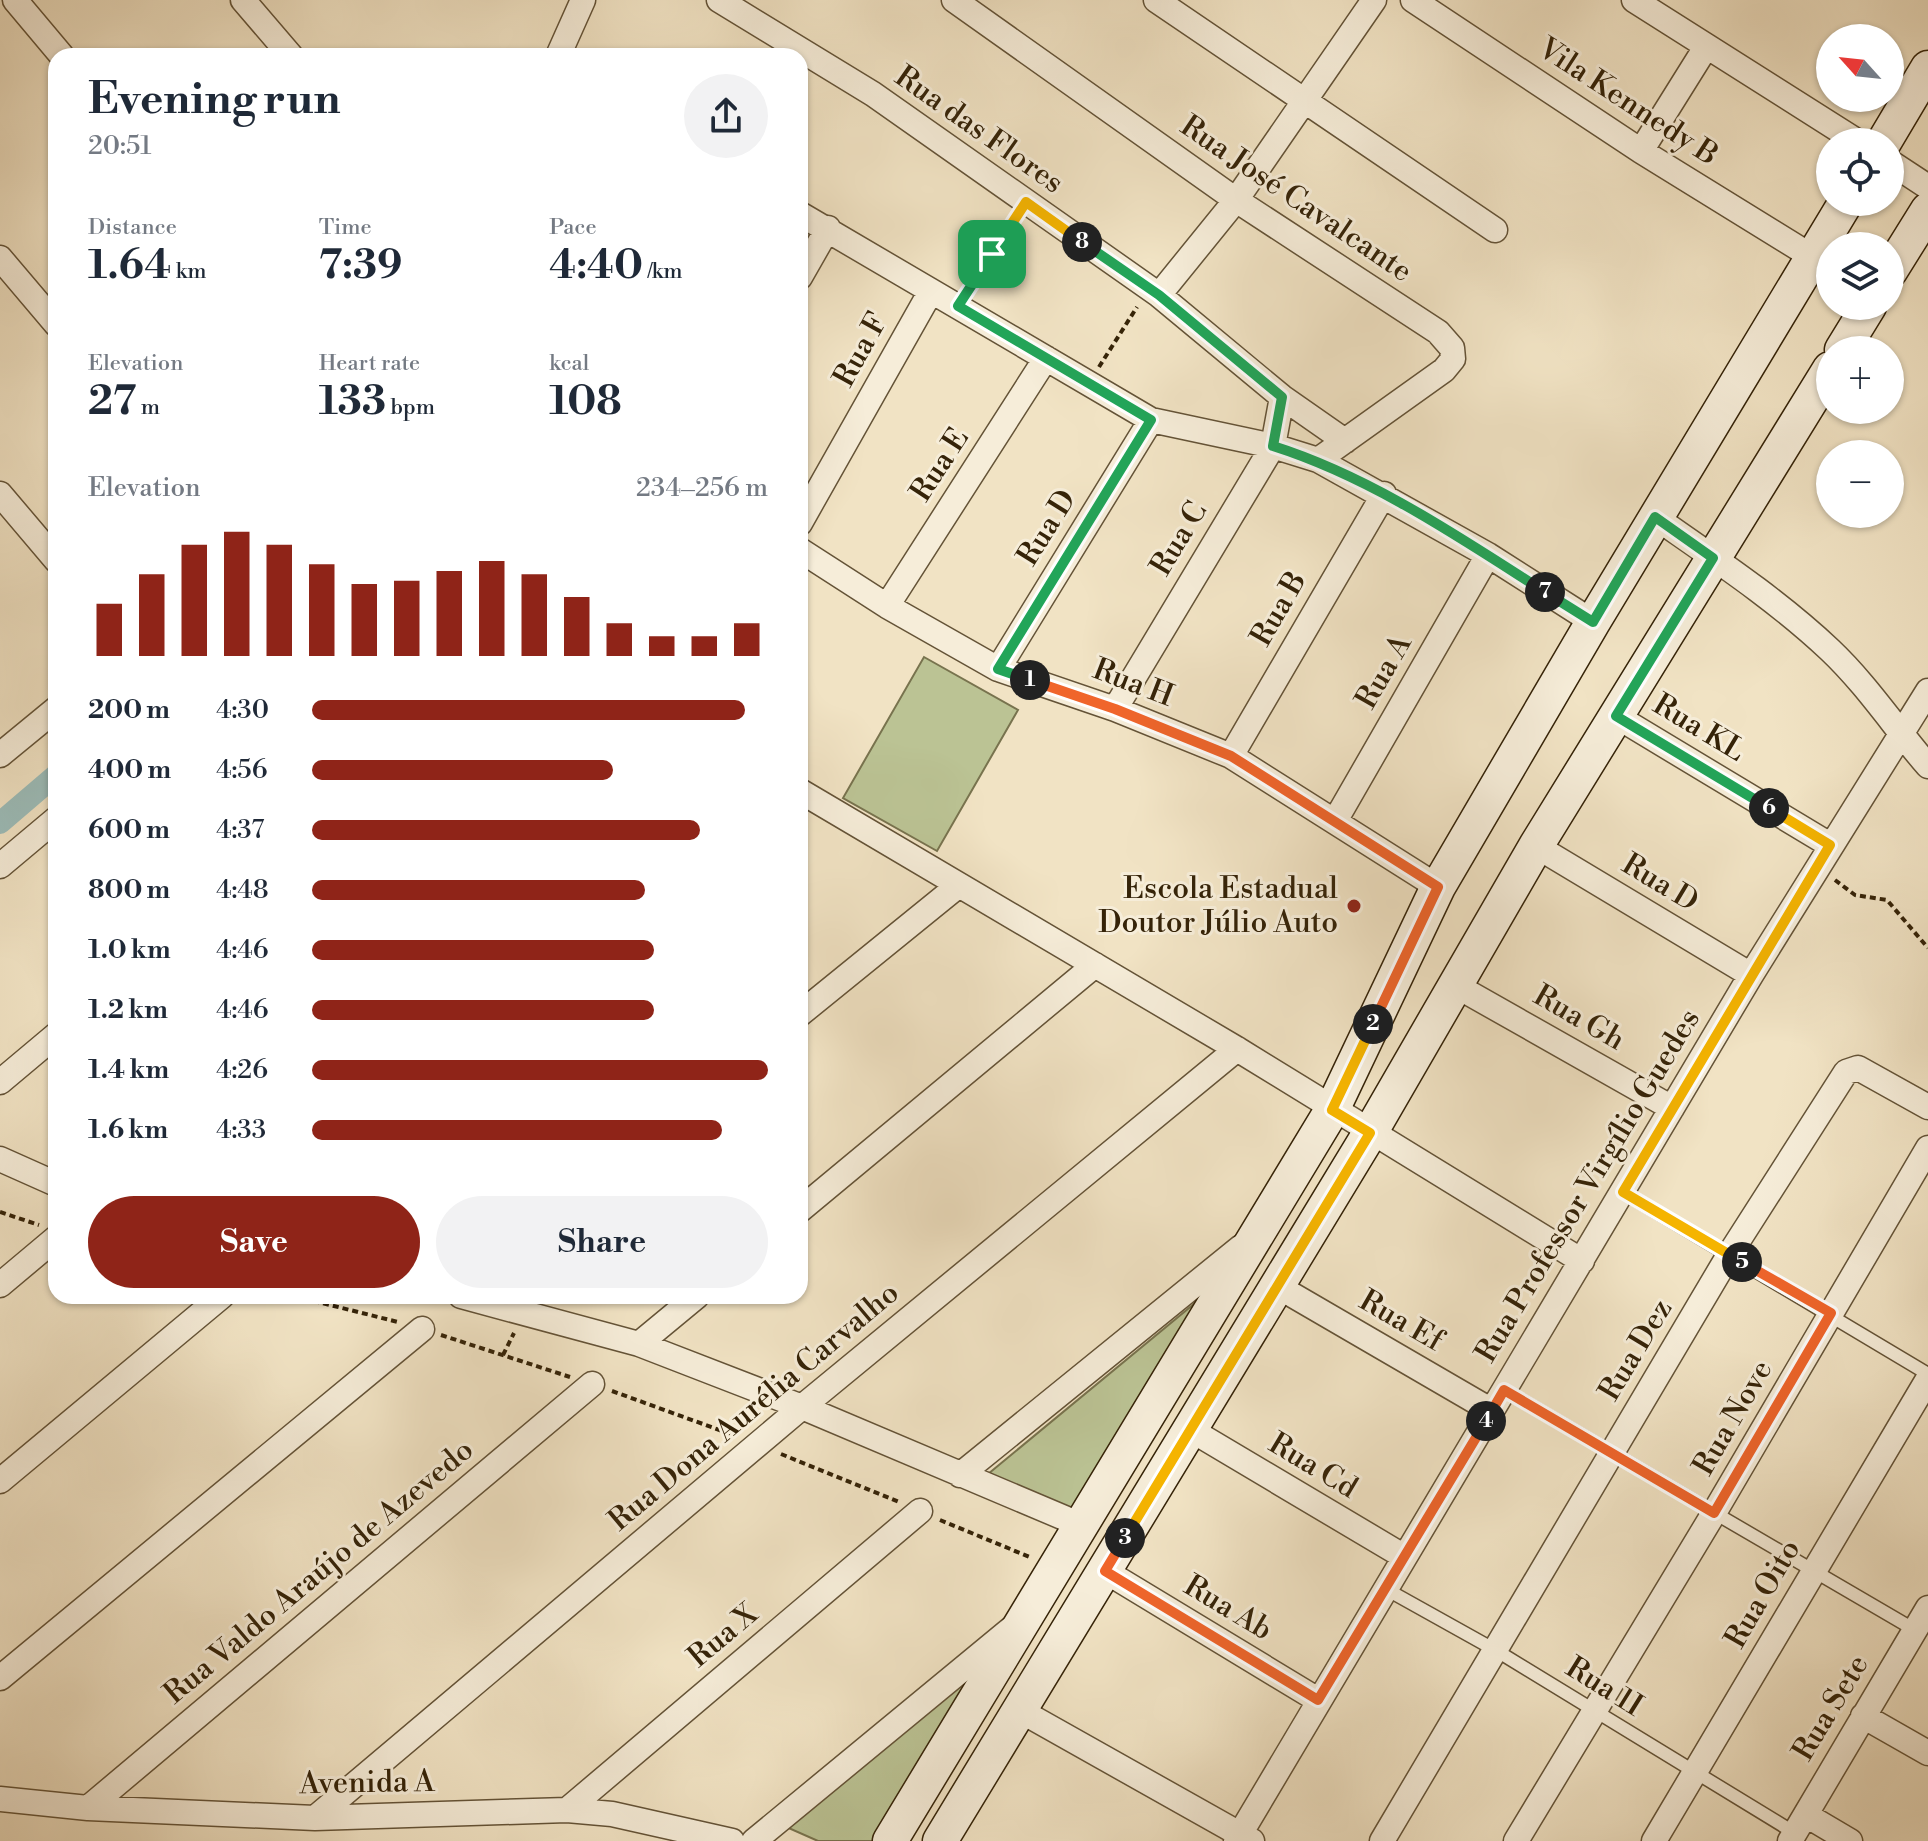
<!DOCTYPE html>
<meta charset="utf-8">
<style>
body{margin:0;font-family:"Libre Bodoni",serif;background:#f2f2f3;color:#1f2937;height:100vh;display:flex;flex-direction:column;font-size:30px;white-space:nowrap}
*{box-sizing:border-box;margin:0}
p{font-size:26px;color:#747a83}
.icon{flex:none;width:44px;height:44px;fill:none;stroke:currentColor;stroke-width:2;stroke-linecap:round;stroke-linejoin:round}
.map{position:relative;flex:1;overflow:hidden}
.sheet{position:absolute;left:48px;top:48px;width:760px;height:1256px;display:flex;flex-direction:column;background:#fff;border-radius:24px;box-shadow:0 2px 6px #0004}
.sheet>*{flex:none}
.needle{width:52px;rotate:297deg}
.buttons{position:absolute;left:1816px;top:24px;display:grid;gap:16px}
.buttons a{display:grid;place-items:center;width:88px;height:88px;border-radius:50%;background:#fff;box-shadow:0 2px 6px #0004;font-size:40px}
.pin{position:absolute;display:grid;place-items:center;width:68px;height:68px;color:#fff;margin:-34px;border-radius:16px;box-shadow:0 4px 12px #0006}
.km{position:absolute;width:40px;height:40px;margin:-20px;border-radius:50%;background:#222;color:#fff;font-size:22px;line-height:40px;text-align:center}
.round{display:grid;place-items:center;flex:none;width:84px;height:84px;border-radius:42px;background:#f2f2f3}
.headline{display:flex;align-items:center;justify-content:space-between;height:136px;padding:0 40px}
h1{font-size:44px;font-weight:700;line-height:60px}
.figures{display:grid;grid-template-columns:repeat(3,1fr);gap:12px;height:136px;padding:8px 40px}
.figures div{display:grid;align-content:center}
.figures b{font-size:40px;font-weight:700}
.figures small{font-size:22px;font-weight:400}
.figures p{font-size:22px}
.chart{height:224px;padding:16px 40px}
.chart p{display:flex;justify-content:space-between}
.chart svg{width:100%;height:144px;margin-top:8px;stroke:#8f2418;stroke-width:6}
.cta{display:flex;gap:16px;margin-top:auto;padding:16px 40px}
.cta a{flex:1;height:92px;border-radius:48px;background:#8f2418;color:#fff;font-size:32px;font-weight:700;line-height:92px;text-align:center}
.cta a+a{background:#f2f2f3;color:#1f2937}
ul{padding:0 40px;list-style:none;font-size:26px}
li{display:grid;grid-template-columns:128px 96px 1fr;align-items:center;height:60px}
li i{height:20px;border-radius:10px;background:#8f2418}
.map>svg:first-child{display:block}
.green{fill:#bbc394;stroke:#78734e;stroke-width:2}
.lines{fill:none;stroke-linecap:round;stroke-linejoin:round}
.canal{stroke:#9cbdba;stroke-width:22}
.lane-casing{stroke:#645337;stroke-width:15}
.street-casing{stroke:#645337;stroke-width:27}
.secondary-casing{stroke:#352308;stroke-width:37}
.path{stroke:#352308;stroke-width:4;stroke-dasharray:6 4;stroke-linecap:butt}
.lane{stroke:#f6edd9;stroke-width:12}
.street{stroke:#f6edd9;stroke-width:24}
.secondary{stroke:#f6edd9;stroke-width:34}
.split-1-casing{stroke:#fff;stroke-width:16}
.split-2-casing{stroke:#fff;stroke-width:16}
.split-3-casing{stroke:#fff;stroke-width:16}
.split-4-casing{stroke:#fff;stroke-width:16}
.split-5-casing{stroke:#fff;stroke-width:16}
.split-6-casing{stroke:#fff;stroke-width:16}
.split-7-casing{stroke:#fff;stroke-width:16}
.split-8-casing{stroke:#fff;stroke-width:16}
.split-9-casing{stroke:#fff;stroke-width:16}
.split-1{stroke:#22a559;stroke-width:10}
.split-2{stroke:#f0652b;stroke-width:10}
.split-3{stroke:#f5b400;stroke-width:10}
.split-4{stroke:#f0652b;stroke-width:10}
.split-5{stroke:#f0652b;stroke-width:10}
.split-6{stroke:#f5b400;stroke-width:10}
.split-7{stroke:#22a559;stroke-width:10}
.split-8{stroke:#22a559;stroke-width:10}
.split-9{stroke:#f5b400;stroke-width:10}
.poi-dot{fill:#8f2418;stroke:#f6edd9;stroke-width:3}
.labels{text-anchor:middle;dominant-baseline:central;stroke-width:6;stroke-linejoin:round;paint-order:stroke}
.street-label{font-size:30px;fill:#352308;stroke:#f6edd9}
.poi-label{font-size:30px;fill:#352308;stroke:#f6edd9;text-anchor:end}
</style>
<div class="map">
<svg width="1928" height="1841" viewBox="0 0 1928 1841">
<rect width="100%" height="100%" fill="#f1e3c4"/>
<filter id="stains"><feTurbulence type="fractalNoise" baseFrequency=".0025" numOctaves="4"/><feColorMatrix values="0 0 0 0 .2 0 0 0 0 .09 0 0 0 0 .02 0 0 0 .5 -.17"/></filter>
<radialGradient id="worn" r=".72"><stop offset=".6" stop-color="#630" stop-opacity="0"/><stop offset="1" stop-color="#630" stop-opacity=".3"/></radialGradient>
<path class="green" d="M 924,657 L 1018,710 L 937,851 L 843,798 Z
M 1229,1275 L 1078,1521 L 982,1479 Z
M 1002,1647 L 883,1841 L 818,1841 L 784,1826 Z"/>
<g class="lines">
<path class="canal" d="M 0,823 L 56,775"/>
<defs>
<path id="lane" d="M 1623,1192 L 1928,1374
M 1504,1390 L 1915,1630
M 1384,1588 L 1497,1651 L 1795,1833"/>
<path id="street" d="M 15,0 L 62,56
M 243,0 L 291,56
M 719,0 L 873,94 L 1159,295 L 1282,397 L 1345,441
M 954,0 L 1236,200 L 1438,332 L 1452,348 L 1453,359 L 1444,370 L 1318,460
M 1156,0 L 1495,230
M 1413,0 L 1641,151 L 1811,256
M 1634,0 L 1858,142
M 558,56 L 583,0
M 1641,151 L 1706,47
M 1890,162 L 1928,187
M 800,214 L 1151,420 L 1273,446 L 1318,460 L 1488,555 L 1593,622
M 0,258 L 56,324
M 800,277 L 828,228
M 1159,295 L 1236,200 L 1374,0
M 0,494 L 56,560
M 1655,517 C 1715,559 1777,600 1830,650 C 1867,685 1895,728 1928,766
M 800,523 L 931,291
M 800,550 L 887,606 L 998,669 L 1115,709 L 1231,756 L 1438,887
M 887,606 L 1046,358
M 998,669 L 1151,420
M 1115,709 L 1273,446 L 1282,397
M 1616,716 L 1830,845
M 0,755 L 56,709
M 1231,756 L 1384,494
M 800,791 L 1237,1049 L 1582,1261
M 1335,821 L 1488,555
M 1536,846 L 1751,975
M 0,866 L 56,819
M 1453,984 L 1672,1108
M 800,1014 L 959,885
M 0,1082 L 56,1035
M 0,1159 L 56,1184
M 800,1210 L 1095,965
M 0,1285 L 56,1238
M 1277,1286 L 1492,1411
M 461,1296 L 639,1344 L 802,1407 L 1081,1525
M 639,1344 L 697,1296
M 1191,1430 L 1403,1556
M 960,1475 L 1241,1247
M 0,1481 L 222,1296
M 1105,1571 L 1318,1700
M 0,1678 L 422,1329
M 1019,1710 L 1252,1841
M 1863,1716 L 1928,1753
M 0,1799 L 88,1808 L 315,1818 L 567,1810 L 612,1814 L 732,1841
M 88,1808 L 592,1384
M 567,1810 L 920,1511
M 1806,1815 L 1850,1841
M 315,1818 L 802,1407 L 1237,1049
M 754,1841 L 1011,1629
M 1236,1841 L 1751,975 L 1928,691
M 1382,1841 L 1729,1255 L 1846,1072 L 1858,1068 L 1928,1107
M 1516,1841 L 1714,1513 L 1928,1148
M 1654,1841 L 1928,1379
M 1790,1841 L 1928,1608"/>
<path id="secondary" d="M 1884,142 L 1928,68
M 1890,271 L 1928,210
M 1842,350 L 1869,306
M 890,1841 L 1332,1110 L 1438,887 L 1593,622 L 1846,202
M 940,1841 L 1370,1133 L 1536,846 L 1830,369"/>
</defs>
<use href="#lane" class="lane-casing"/>
<use href="#street" class="street-casing"/>
<use href="#secondary" class="secondary-casing"/>
<path class="path" d="M 970,288 L 1015,218
M 1099,367 L 1137,307
M 1835,880 L 1855,895 L 1887,900 L 1928,948
M 0,1212 L 39,1225
M 294,1296 L 398,1322
M 441,1335 L 570,1377
M 503,1355 L 514,1333
M 612,1391 L 736,1436
M 781,1454 L 899,1502
M 940,1520 L 1032,1558"/>
<use href="#lane" class="lane"/>
<use href="#street" class="street"/>
<use href="#secondary" class="secondary"/>
</g>
<g class="lines">
<defs>
<path id="split-1" d="M 992,254 L 958,306 L 1151,420 L 998,669 L 1030,680"/>
<path id="split-2" d="M 1030,680 L 1115,709 L 1231,756 L 1438,887 L 1373,1024"/>
<path id="split-3" d="M 1125,1538 L 1370,1133 L 1332,1110 L 1373,1024"/>
<path id="split-4" d="M 1125,1538 L 1105,1571 L 1318,1700 L 1486,1421"/>
<path id="split-5" d="M 1486,1421 L 1504,1390 L 1714,1513 L 1831,1313 L 1742,1262"/>
<path id="split-6" d="M 1742,1262 L 1623,1192 L 1830,845 L 1769,808"/>
<path id="split-7" d="M 1545,592 L 1593,622 L 1655,517 L 1713,558 L 1616,716 L 1769,808"/>
<path id="split-8" d="M 1082,242 L 1159,295 L 1282,397 L 1273,446 C 1371,477 1459,537 1545,592"/>
<path id="split-9" d="M 992,254 L 1026,202 L 1082,242"/>
</defs>
<use href="#split-1" class="split-1-casing"/>
<use href="#split-2" class="split-2-casing"/>
<use href="#split-3" class="split-3-casing"/>
<use href="#split-4" class="split-4-casing"/>
<use href="#split-5" class="split-5-casing"/>
<use href="#split-6" class="split-6-casing"/>
<use href="#split-7" class="split-7-casing"/>
<use href="#split-8" class="split-8-casing"/>
<use href="#split-9" class="split-9-casing"/>
<use href="#split-1" class="split-1"/>
<use href="#split-2" class="split-2"/>
<use href="#split-3" class="split-3"/>
<use href="#split-4" class="split-4"/>
<use href="#split-5" class="split-5"/>
<use href="#split-6" class="split-6"/>
<use href="#split-7" class="split-7"/>
<use href="#split-8" class="split-8"/>
<use href="#split-9" class="split-9"/>
</g>
<circle class="poi-dot" cx="1354" cy="906" r="8"/>
<g class="labels">
<g class="street-label">
<text transform="translate(1628 102) rotate(33)">Vila Kennedy B</text>
<text transform="translate(979 130) rotate(35)">Rua das Flores</text>
<text transform="translate(1296 199) rotate(34)">Rua José Cavalcante</text>
<text transform="translate(861 350) rotate(-61)">Rua F</text>
<text transform="translate(940 465) rotate(-57)">Rua E</text>
<text transform="translate(1047 528) rotate(-58)">Rua D</text>
<text transform="translate(1179 539) rotate(-59)">Rua C</text>
<text transform="translate(1279 609) rotate(-60)">Rua B</text>
<text transform="translate(1384 672) rotate(-60)">Rua A</text>
<text transform="translate(1133 683) rotate(21)">Rua H</text>
<text transform="translate(1699 728) rotate(31)">Rua KL</text>
<text transform="translate(1660 883) rotate(31)">Rua D</text>
<text transform="translate(1579 1018) rotate(30)">Rua Gh</text>
<text transform="translate(1588 1186) rotate(-59)">Rua Professor Virgílio Guedes</text>
<text transform="translate(1401 1321) rotate(30)">Rua Ef</text>
<text transform="translate(1636 1350) rotate(-59)">Rua Dez</text>
<text transform="translate(754 1407) rotate(-40)">Rua Dona Aurélia Carvalho</text>
<text transform="translate(1733 1418) rotate(-60)">Rua Nove</text>
<text transform="translate(1313 1466) rotate(31)">Rua Cd</text>
<text transform="translate(319 1572) rotate(-40)">Rua Valdo Araújo de Azevedo</text>
<text transform="translate(1763 1594) rotate(-60)">Rua Oito</text>
<text transform="translate(1228 1608) rotate(31)">Rua Ab</text>
<text transform="translate(723 1636) rotate(-40)">Rua X</text>
<text transform="translate(1604 1687) rotate(32)">Rua 1I</text>
<text transform="translate(1831 1708) rotate(-59)">Rua Sete</text>
<text transform="translate(367 1783) rotate(-1)">Avenida A</text>
</g>
<g class="poi-label">
<text x="1338" y="889">Escola Estadual<tspan x="1338" dy="34">Doutor Júlio Auto</tspan></text>
</g>
</g>
<rect width="100%" height="100%" filter="url(#stains)"/>
<rect width="100%" height="100%" fill="url(#worn)"/>
</svg>
<div class="buttons">
<a><svg class="needle" viewBox="-14 -14 28 28"><path d="M0-13l5 13h-10z" fill="#e53935"/><path d="M0 13l5-13h-10z" fill="#747a83"/></svg></a>
<a><svg class="icon" aria-label="locate" viewBox="0 0 24 24"><circle cx="12" cy="12" r="6"/><path d="M12 2v4M12 18v4M2 12h4M18 12h4"/></svg></a>
<a><svg class="icon" aria-label="layers" viewBox="0 0 24 24"><path d="M12 4l9 5-9 5-9-5zM3 14l9 5 9-5"/></svg></a>
<a>+</a>
<a>−</a>
</div>
<div class="pin" style="left:992px;top:254px;background:#1e9e55"><svg class="icon" aria-label="arrive" viewBox="0 0 24 24"><path d="M6 21V4h12l-3 4 3 4H6"/></svg></div>
<b class="km" style="left:1030px;top:680px">1</b>
<b class="km" style="left:1373px;top:1024px">2</b>
<b class="km" style="left:1125px;top:1538px">3</b>
<b class="km" style="left:1486px;top:1421px">4</b>
<b class="km" style="left:1742px;top:1262px">5</b>
<b class="km" style="left:1769px;top:808px">6</b>
<b class="km" style="left:1545px;top:592px">7</b>
<b class="km" style="left:1082px;top:242px">8</b>
<section class="sheet">
<div class="headline"><div><h1>Evening run</h1><p>20:51</p></div><a class="round"><svg class="icon" aria-label="share" viewBox="0 0 24 24"><path d="M12 15V3M7 8l5-5 5 5M5 13v7h14v-7"/></svg></a></div>
<div class="figures">
<div><p>Distance</p><b>1.64<small> km</small></b></div>
<div><p>Time</p><b>7:39</b></div>
<div><p>Pace</p><b>4:40<small> /km</small></b></div>
</div>
<div class="figures">
<div><p>Elevation</p><b>27<small> m</small></b></div>
<div><p>Heart rate</p><b>133<small> bpm</small></b></div>
<div><p>kcal</p><b>108</b></div>
</div>
<div class="chart"><p><span>Elevation</span>234–256 m</p>
<svg viewBox="0 0 160 44" preserveAspectRatio="none"><path d="M5 44V28M15 44V19M25 44V10M35 44V6M45 44V10M55 44V16M65 44V22M75 44V21M85 44V18M95 44V15M105 44V19M115 44V26M125 44V34M135 44V38M145 44V38M155 44V34"/></svg>
</div>
<ul>
<li><b>200 m</b>4:30<i style="width:95%"></i></li>
<li><b>400 m</b>4:56<i style="width:66%"></i></li>
<li><b>600 m</b>4:37<i style="width:85%"></i></li>
<li><b>800 m</b>4:48<i style="width:73%"></i></li>
<li><b>1.0 km</b>4:46<i style="width:75%"></i></li>
<li><b>1.2 km</b>4:46<i style="width:75%"></i></li>
<li><b>1.4 km</b>4:26<i style="width:100%"></i></li>
<li><b>1.6 km</b>4:33<i style="width:90%"></i></li>
</ul>
<div class="cta"><a>Save</a><a>Share</a></div>
</section>
</div>
